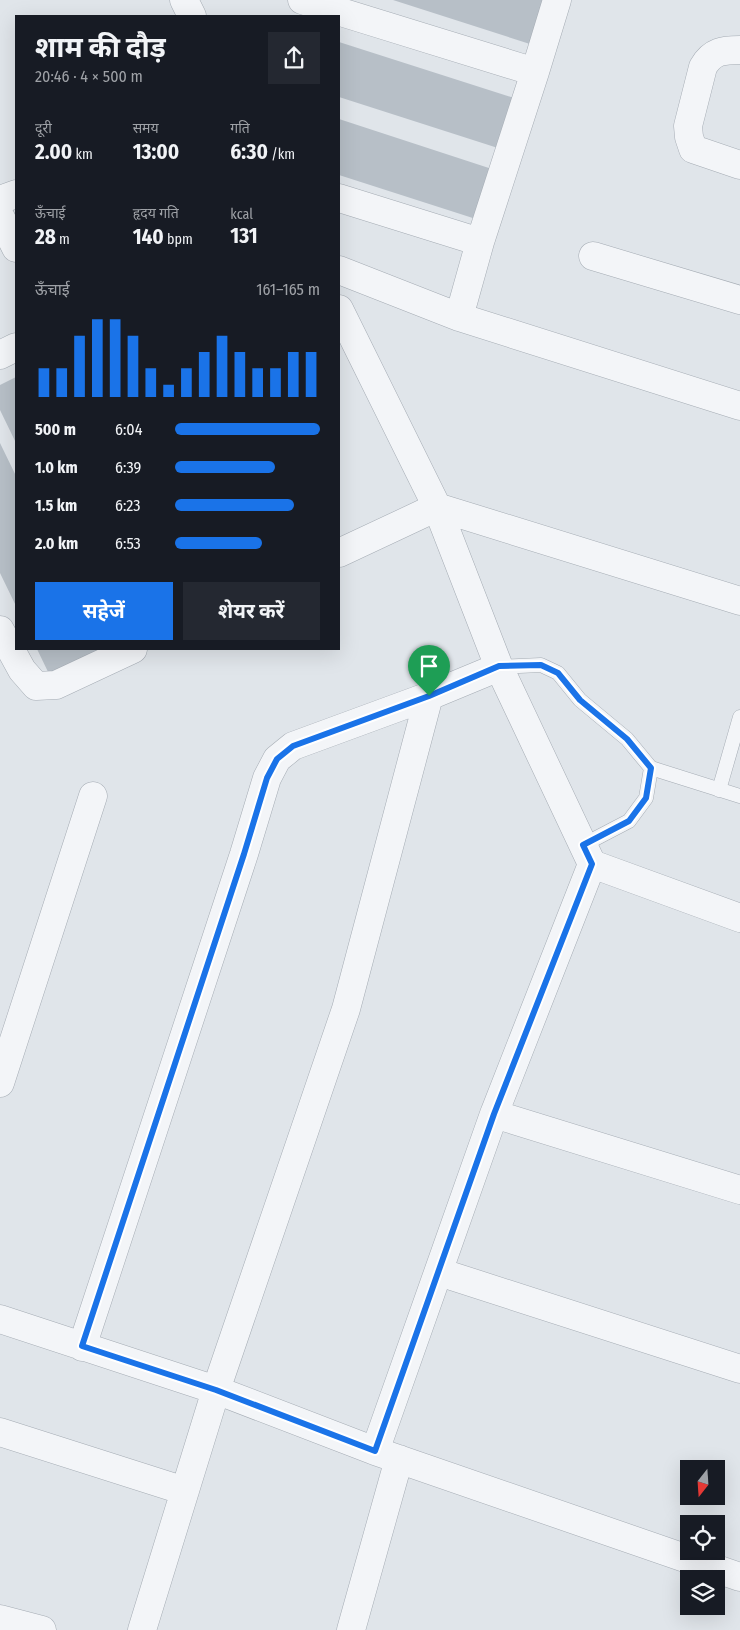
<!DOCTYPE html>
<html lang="hi">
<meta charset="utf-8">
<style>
body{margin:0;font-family:"Fira Sans Condensed","Noto Sans Devanagari",sans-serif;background:#242831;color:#f1f3f6;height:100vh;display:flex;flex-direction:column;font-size:19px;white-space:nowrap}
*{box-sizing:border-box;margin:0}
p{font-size:16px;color:#9ea1a6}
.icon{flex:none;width:28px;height:28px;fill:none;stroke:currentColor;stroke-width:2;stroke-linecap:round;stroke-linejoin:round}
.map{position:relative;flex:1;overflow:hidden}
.drawer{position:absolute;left:15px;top:15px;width:325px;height:635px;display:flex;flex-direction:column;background:#171b24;border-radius:0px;box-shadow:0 5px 20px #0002}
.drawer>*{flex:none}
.needle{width:32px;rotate:197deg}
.fabs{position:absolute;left:680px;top:1460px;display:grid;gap:10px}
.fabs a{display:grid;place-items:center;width:45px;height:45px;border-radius:0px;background:#171b24;box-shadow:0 5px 20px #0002;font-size:25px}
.pin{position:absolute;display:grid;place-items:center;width:42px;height:42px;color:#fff;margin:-51px -21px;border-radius:50% 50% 50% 0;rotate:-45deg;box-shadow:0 0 5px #0007}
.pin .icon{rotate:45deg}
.round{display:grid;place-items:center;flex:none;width:52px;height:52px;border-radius:0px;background:#242831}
.summary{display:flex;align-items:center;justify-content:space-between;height:85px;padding:0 20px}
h1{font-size:28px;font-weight:700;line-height:38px}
.metrics{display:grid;grid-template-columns:repeat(3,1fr);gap:8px;height:85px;padding:5px 20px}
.metrics div{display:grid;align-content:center}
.metrics b{font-size:21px;font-weight:700}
.metrics small{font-size:14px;font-weight:400}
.metrics p{font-size:14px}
.chart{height:140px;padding:10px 20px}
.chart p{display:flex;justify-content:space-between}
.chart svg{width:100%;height:90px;margin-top:5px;stroke:#1a73e8;stroke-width:6}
.cta{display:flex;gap:10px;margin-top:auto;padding:10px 20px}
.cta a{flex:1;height:58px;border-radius:0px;background:#1a73e8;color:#fff;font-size:20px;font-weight:700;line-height:58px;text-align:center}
.cta a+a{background:#242831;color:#f1f3f6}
ul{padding:0 20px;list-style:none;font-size:16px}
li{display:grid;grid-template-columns:80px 60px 1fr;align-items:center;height:38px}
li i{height:12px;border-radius:6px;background:#1a73e8}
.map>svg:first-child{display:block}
.building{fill:#b7bfc7}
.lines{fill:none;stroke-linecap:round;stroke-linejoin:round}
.service-casing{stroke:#a5acb4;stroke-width:15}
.minor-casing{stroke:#a5acb4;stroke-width:29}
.service{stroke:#f3f5f8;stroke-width:14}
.minor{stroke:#f3f5f8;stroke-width:28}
.route-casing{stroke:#fff;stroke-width:10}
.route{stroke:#1a73e8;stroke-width:6}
</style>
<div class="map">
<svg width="740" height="1630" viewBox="0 0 740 1630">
<rect width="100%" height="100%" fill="#e0e5ea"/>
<path class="building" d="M 393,0 L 548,0 L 533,45 Z
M 339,42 L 517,99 L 501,149 L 339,97 Z
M 339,119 L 495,170 L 479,220 L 339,175 Z
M 16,377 L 16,443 L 0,410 L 0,385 Z
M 0,443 L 16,476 L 16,606 L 0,573 Z
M 37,649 L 100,649 L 101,651 L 50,676 Z"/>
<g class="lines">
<defs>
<path id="service" d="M 499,667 L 541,665 L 558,673 L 580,700 L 627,739 L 651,768 L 646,798 L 629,821 L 583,845
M 651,768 L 740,796
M 719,790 L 740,717"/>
<path id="minor" d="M 184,0 L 192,16
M 302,0 L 535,72 L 557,0
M 740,50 C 723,50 712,51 703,67 L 688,126 L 689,137 L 693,149 L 740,165
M 339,198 L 480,242 L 535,72
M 0,200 L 16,194
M 0,216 L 16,248
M 593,256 L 740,300
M 339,270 L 459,317 L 740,406
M 339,309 L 437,507 L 499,667 L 592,864 L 740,918
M 459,317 L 480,242
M 0,355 L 16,347
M 339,553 L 437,507 L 740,601
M 0,630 L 22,670 L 36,686 L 56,685 L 133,649
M 592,864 L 494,1114 L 740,1190
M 0,1083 L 93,796
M 439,1272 L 740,1369
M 0,1319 L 216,1390 L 375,1451 L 494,1114
M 82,1347 L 244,854 L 267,778 L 277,759 L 293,746 L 429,696 L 499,667
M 0,1432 L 185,1491
M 375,1451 L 740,1577
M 0,1619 L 42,1630
M 142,1630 L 216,1390 L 346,1009 L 429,696
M 351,1630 L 399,1459"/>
</defs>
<use href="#service" class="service-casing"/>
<use href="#minor" class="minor-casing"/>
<use href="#service" class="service"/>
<use href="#minor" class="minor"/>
</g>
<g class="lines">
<defs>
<path id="route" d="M 541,665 L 558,673 L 580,700 L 627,739 L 651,768 L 646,798 L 629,821 L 583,845 L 592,864 L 494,1114 L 375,1451 L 216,1390 L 82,1346 L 244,854 L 267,778 L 277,759 L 293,746 L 429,696 L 499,666 Z"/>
</defs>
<use href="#route" class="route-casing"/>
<use href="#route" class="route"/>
</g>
</svg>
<div class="fabs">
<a><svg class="needle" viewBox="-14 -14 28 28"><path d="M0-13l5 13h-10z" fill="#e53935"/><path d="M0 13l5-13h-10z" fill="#9ea1a6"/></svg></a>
<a><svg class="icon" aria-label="locate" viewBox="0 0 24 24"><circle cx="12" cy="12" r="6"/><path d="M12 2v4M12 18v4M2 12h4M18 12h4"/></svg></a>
<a><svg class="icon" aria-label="layers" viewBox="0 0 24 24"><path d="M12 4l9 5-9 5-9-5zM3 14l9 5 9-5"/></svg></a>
</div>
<div class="pin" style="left:429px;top:696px;background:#1e9e55"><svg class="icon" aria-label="arrive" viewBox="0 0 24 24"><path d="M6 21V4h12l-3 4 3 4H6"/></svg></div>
<section class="drawer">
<div class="summary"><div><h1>शाम की दौड़</h1><p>20:46 · 4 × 500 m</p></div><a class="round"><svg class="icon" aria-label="share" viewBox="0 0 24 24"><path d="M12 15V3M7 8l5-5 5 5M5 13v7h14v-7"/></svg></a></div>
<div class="metrics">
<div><p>दूरी</p><b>2.00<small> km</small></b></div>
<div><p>समय</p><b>13:00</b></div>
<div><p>गति</p><b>6:30<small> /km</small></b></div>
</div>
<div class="metrics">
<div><p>ऊँचाई</p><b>28<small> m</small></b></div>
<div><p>हृदय गति</p><b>140<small> bpm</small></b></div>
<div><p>kcal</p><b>131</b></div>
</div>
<div class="chart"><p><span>ऊँचाई</span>161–165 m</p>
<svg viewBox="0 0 160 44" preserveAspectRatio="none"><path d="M5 44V30M15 44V30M25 44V14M35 44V6M45 44V6M55 44V14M65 44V30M75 44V38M85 44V30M95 44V22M105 44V14M115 44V22M125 44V30M135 44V30M145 44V22M155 44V22"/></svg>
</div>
<ul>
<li><b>500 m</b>6:04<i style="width:100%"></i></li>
<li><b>1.0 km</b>6:39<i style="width:69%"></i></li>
<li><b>1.5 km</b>6:23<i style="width:82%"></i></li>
<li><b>2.0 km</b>6:53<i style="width:60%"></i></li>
</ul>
<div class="cta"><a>सहेजें</a><a>शेयर करें</a></div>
</section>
</div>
